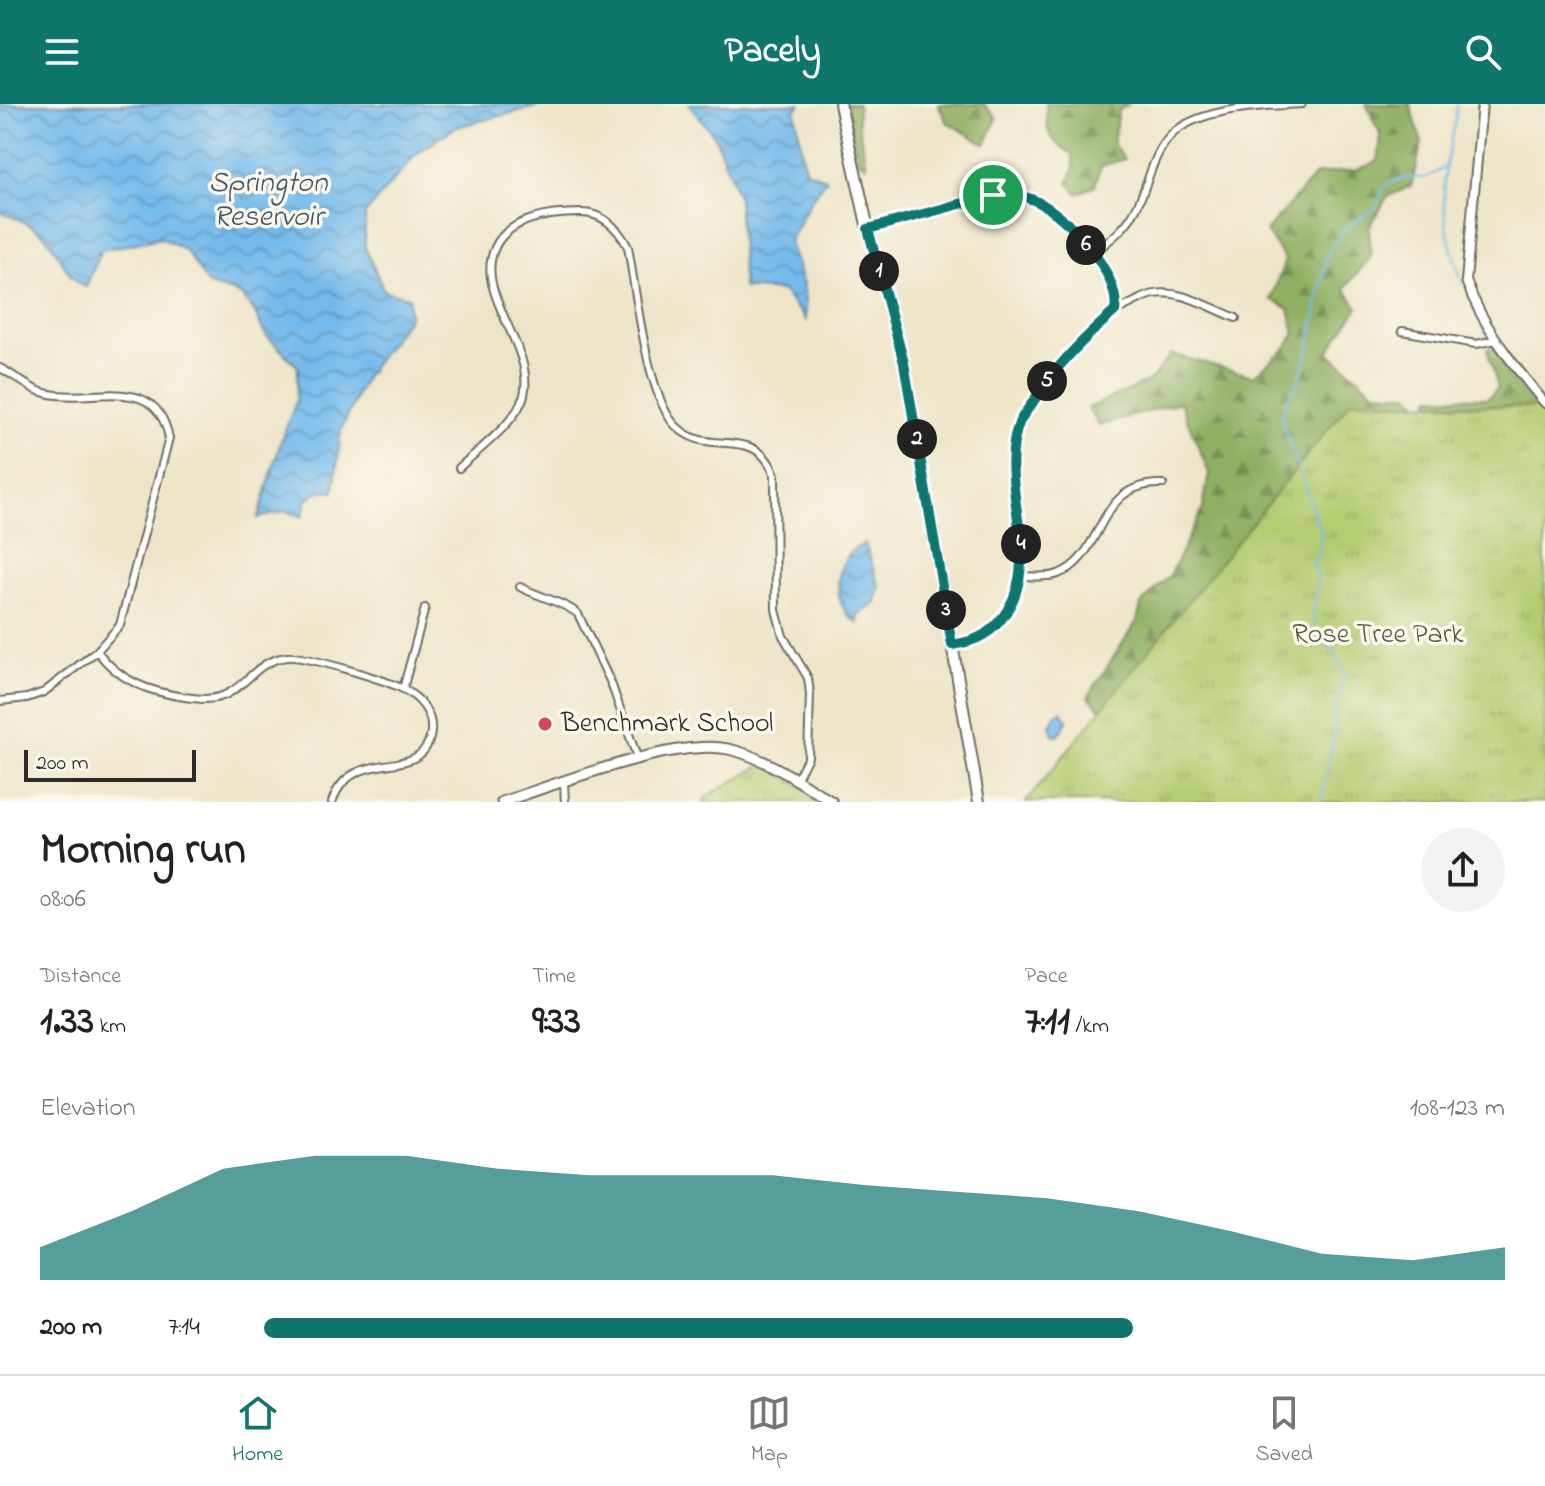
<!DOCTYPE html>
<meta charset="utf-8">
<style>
body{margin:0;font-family:"Indie Flower",sans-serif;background:#f2f2f2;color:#222;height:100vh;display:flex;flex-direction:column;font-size:30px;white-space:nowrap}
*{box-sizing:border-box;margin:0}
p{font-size:26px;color:#767676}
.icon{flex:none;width:44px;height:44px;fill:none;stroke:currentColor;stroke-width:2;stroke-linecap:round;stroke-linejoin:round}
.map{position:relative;height:698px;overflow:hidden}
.details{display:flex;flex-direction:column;background:#fff;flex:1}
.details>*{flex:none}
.scale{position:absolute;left:24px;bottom:20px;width:172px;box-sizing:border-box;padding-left:8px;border:4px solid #2b2b2b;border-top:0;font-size:22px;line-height:28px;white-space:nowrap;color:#2b2b2b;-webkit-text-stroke:6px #fbf7ec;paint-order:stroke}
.pin{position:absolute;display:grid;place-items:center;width:68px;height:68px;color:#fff;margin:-34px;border:4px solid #fff;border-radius:50%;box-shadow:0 2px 8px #0007}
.km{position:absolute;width:40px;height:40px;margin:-20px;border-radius:50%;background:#222;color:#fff;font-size:22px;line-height:40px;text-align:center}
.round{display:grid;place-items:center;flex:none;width:84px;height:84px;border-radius:42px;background:#f2f2f2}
.summary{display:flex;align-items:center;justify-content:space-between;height:136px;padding:0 40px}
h1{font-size:44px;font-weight:700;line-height:60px}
.figures{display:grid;grid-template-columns:repeat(3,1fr);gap:12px;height:136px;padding:8px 40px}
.figures div{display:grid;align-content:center}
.figures b{font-size:40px;font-weight:700}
.figures small{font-size:22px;font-weight:400}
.figures p{font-size:22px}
.chart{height:224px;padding:16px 40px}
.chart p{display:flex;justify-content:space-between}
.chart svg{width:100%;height:144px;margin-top:8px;fill:#0f766e;opacity:.7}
ul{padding:0 40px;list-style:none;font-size:26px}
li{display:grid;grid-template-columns:128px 96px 1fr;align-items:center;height:60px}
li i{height:20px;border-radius:10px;background:#0f766e}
header{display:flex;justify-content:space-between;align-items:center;height:104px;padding:0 40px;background:#0f766e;color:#fff;font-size:36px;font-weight:700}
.tabs{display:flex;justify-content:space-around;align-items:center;height:112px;border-top:2px solid #e0e0e0;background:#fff;font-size:22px;color:#767676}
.tabs a{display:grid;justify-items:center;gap:4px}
.tabs .on{color:#0f766e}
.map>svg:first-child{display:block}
.forest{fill:url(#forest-firs);stroke:#5d6d46;stroke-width:2}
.park{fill:url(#park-tufts);stroke:#707b4d;stroke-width:2}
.water{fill:url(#water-waves);stroke:#4f728b;stroke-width:2}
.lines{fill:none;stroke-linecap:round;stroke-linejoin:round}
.stream{stroke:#73baeb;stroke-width:2}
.minor-casing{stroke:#6f6c62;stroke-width:10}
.tertiary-casing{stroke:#6f6c62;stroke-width:12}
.secondary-casing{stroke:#6f6c62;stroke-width:13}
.primary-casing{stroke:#6f6c62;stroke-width:14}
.minor{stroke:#fff;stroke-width:6}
.tertiary{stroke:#fff;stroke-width:8}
.secondary{stroke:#fff;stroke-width:9}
.primary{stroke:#fff;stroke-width:10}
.route-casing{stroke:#fff;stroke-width:16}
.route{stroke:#0f766e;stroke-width:10}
.poi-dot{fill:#d1495b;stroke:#fbf7ec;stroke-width:3}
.labels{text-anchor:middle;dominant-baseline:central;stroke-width:7;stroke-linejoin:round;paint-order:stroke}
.park-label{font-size:28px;fill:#545b3f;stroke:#fbf7ec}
.poi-label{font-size:28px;fill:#2b2b2b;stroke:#fbf7ec;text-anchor:start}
.water-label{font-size:30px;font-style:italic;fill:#415665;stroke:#fbf7ec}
</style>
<header><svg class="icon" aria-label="menu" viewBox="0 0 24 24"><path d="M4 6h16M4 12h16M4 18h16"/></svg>Pacely<svg class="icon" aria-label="search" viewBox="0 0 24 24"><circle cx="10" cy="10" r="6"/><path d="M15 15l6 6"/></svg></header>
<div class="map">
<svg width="1545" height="698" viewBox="0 0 1545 698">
<defs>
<pattern id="forest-firs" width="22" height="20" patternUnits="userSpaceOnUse" patternTransform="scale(2)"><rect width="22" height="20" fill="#8faf62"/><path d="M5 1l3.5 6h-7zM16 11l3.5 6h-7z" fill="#758f51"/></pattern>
<pattern id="park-tufts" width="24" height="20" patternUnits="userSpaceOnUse" patternTransform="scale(2)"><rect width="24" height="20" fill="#b4cb6f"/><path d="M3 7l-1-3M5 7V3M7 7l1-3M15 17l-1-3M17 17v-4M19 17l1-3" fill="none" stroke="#9bae60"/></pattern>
<pattern id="water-waves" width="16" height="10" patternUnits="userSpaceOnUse" patternTransform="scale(2)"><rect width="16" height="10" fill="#73baeb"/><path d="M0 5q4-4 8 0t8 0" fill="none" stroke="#5f97bf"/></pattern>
</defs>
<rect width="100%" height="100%" fill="#fbf7ec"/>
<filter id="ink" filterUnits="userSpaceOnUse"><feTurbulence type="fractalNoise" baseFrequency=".0125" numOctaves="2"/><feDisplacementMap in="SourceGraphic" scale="16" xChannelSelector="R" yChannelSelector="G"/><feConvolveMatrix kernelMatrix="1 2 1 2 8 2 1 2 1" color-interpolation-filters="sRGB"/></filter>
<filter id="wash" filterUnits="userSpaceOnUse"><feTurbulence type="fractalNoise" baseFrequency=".006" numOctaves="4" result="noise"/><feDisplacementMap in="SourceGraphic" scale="32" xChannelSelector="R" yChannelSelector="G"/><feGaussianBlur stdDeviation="1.8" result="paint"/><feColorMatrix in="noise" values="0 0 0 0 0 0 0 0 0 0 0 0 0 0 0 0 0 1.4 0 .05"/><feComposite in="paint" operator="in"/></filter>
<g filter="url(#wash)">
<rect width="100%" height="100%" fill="#eee5c8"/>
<path class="forest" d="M 846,0 L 858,0 L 858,17 L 866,61 L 858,56 Z
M 938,0 L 984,0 L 997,15 L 985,40 L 947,18 Z
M 1046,0 L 1128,0 L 1118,7 L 1113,40 L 1125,55 L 1101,62 L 1095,81 L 1078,90 L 1068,79 L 1074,64 L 1072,50 C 1046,34 1047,29 1046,0 Z
M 1366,0 L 1410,0 L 1422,39 L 1411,82 L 1387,93 L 1369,124 L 1371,153 L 1345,184 L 1358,204 L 1328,248 L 1375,288 L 1408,290 L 1418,299 L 1179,518 L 1102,606 L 1088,592 L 1137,517 L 1141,500 L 1170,471 L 1203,404 L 1209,369 L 1180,298 L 1099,322 L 1088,304 L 1151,276 L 1171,250 L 1253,272 L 1285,245 L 1295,229 L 1289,205 L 1271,195 L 1285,156 L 1266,127 L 1316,70 L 1357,66 L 1378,57 L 1381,31 Z
M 1498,243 L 1515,271 L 1545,304 L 1429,299 L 1431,293 L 1488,294 L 1498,284 L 1487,245 Z"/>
<path class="park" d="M 1351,297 L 1545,304 L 1545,698 L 1026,698 Z
M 764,660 L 825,698 L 703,698 L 707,692 Z"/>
<path class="water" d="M 0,0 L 548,0 L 456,23 L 416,50 L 365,110 L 365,143 L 384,187 L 409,193 L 409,213 L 366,272 L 341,326 L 334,388 L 321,386 L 307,396 L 302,413 L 287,407 L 258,414 L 281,337 L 296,298 L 298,263 L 265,230 L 254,207 L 240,190 L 208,181 L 186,147 L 162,134 L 101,146 L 86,183 C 67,177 60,148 46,133 C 35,122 14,113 0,108 Z
M 689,0 L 800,0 L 795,6 L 805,66 L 827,75 L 811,96 L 789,138 L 804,184 L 806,216 L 782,187 L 743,184 L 738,92 L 715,33 Z
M 865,440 L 880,484 L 875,500 L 859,510 L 858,519 C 829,503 833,449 865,440 Z
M 1061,607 L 1068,616 L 1058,632 L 1053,631 L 1050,621 L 1057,610 Z"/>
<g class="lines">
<path class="stream" d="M 1457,0 C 1456,21 1449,41 1446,62 C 1440,102 1448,142 1463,180
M 1474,204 L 1488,234
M 1491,240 L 1520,281 L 1545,307
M 1321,698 L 1334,633 L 1335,603 L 1345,572 L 1334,547 L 1319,532 L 1313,513 L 1318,471 L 1312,462 L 1319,448 L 1321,429 L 1281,314 L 1286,297 L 1300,275 L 1309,245 L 1327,150 L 1344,125 L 1375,105 L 1383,84 L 1389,79 L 1405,74 L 1425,74 L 1446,63"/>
</g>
</g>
<g filter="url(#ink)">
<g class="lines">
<defs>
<path id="minor" d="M 868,125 C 910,113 997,78 1036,97 C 1057,106 1072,126 1087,142 C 1104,160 1120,181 1115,207 C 1126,203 1138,195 1150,191 C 1177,183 1211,204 1236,214
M 1094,149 C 1108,137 1124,126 1133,110 C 1147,87 1150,57 1167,36 C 1191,3 1265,2 1302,0
M 1402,227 L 1476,240 L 1497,236
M 0,264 C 16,272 31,287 50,290 C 95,299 156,268 169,334 L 120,521 L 97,547 L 44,588 L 27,594 L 0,597
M 459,364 C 478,346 518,317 524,291 C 536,241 468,185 498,138 C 514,113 553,109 581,109 C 604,109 618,124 628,143 C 636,186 647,297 678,324 C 711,354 755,319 775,371 L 776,506 L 783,532 L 808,574 L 810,590 L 808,653 L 796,676
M 1020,472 C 1031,472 1048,474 1058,470 C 1106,453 1094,377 1163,380
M 520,483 C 537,492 566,499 578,510 L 611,579 L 638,656
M 952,541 C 978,537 993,529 1007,507 C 1043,449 996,380 1019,319 C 1022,312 1028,305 1032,298 C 1055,263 1083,234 1115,207
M 97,547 C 119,577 149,588 185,593 C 200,595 213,597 227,590 C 249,579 258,556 287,553 C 304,551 386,576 403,585 C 419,593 433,609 431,628 C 424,682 352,638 332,698
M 403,585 L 425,504
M 564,678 L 565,698"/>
<path id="tertiary" d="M 1482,0 L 1466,177 C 1483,223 1513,261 1545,299"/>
<path id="secondary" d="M 502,698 C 557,680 674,634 728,645 C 763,652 802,679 832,698"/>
<path id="primary" d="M 840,0 L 868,125 L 904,259 L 979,698"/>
</defs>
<use href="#minor" class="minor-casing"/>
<use href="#tertiary" class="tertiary-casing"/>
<use href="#secondary" class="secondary-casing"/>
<use href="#primary" class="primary-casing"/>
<use href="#minor" class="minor"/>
<use href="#tertiary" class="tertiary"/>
<use href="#secondary" class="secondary"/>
<use href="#primary" class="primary"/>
</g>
</g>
<g class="lines" filter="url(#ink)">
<defs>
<path id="route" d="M 993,91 C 1008,91 1022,90 1036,97 C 1067,111 1122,171 1115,207 C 1083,235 1055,263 1033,298 C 1028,305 1022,312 1019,319 C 996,380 1043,449 1007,507 C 993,529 978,537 952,541 L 904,259 L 868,125 Z"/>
</defs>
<use href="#route" class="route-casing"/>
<use href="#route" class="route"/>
</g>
<circle class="poi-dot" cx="545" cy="620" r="8"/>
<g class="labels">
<g class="park-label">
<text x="1378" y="531">Rose Tree Park</text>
</g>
<g class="poi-label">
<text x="561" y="620">Benchmark School</text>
</g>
<g class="water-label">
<text x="268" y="80">Springton<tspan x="268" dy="34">Reservoir</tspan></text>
</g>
</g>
</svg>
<div class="scale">200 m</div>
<div class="pin" style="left:993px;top:91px;background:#1e9e55"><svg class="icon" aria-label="arrive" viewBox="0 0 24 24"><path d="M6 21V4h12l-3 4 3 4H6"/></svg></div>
<b class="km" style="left:879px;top:167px">1</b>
<b class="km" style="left:917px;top:335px">2</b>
<b class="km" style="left:946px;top:506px">3</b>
<b class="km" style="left:1021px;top:440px">4</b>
<b class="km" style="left:1047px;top:277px">5</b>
<b class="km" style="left:1086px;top:141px">6</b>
</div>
<section class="details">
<div class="summary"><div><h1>Morning run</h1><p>08:06</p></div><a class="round"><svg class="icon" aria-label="share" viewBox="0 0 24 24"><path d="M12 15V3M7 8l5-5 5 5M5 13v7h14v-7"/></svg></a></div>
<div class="figures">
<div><p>Distance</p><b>1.33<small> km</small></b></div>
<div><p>Time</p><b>9:33</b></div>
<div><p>Pace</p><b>7:11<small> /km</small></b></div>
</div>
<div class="chart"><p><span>Elevation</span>108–123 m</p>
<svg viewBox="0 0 160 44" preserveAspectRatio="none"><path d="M0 44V34L10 23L20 10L30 6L40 6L50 10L60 12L70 12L80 12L90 15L100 17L110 19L120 23L130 29L140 36L150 38L160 34V44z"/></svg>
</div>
<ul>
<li><b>200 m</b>7:14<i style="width:70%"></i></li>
</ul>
</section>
<nav class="tabs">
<a class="on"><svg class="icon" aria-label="home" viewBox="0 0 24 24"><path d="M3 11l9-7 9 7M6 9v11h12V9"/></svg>Home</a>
<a><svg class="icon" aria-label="map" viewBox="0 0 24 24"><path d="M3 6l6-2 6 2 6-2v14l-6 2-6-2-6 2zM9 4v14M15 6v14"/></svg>Map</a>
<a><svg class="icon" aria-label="saved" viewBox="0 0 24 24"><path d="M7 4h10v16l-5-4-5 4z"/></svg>Saved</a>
</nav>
